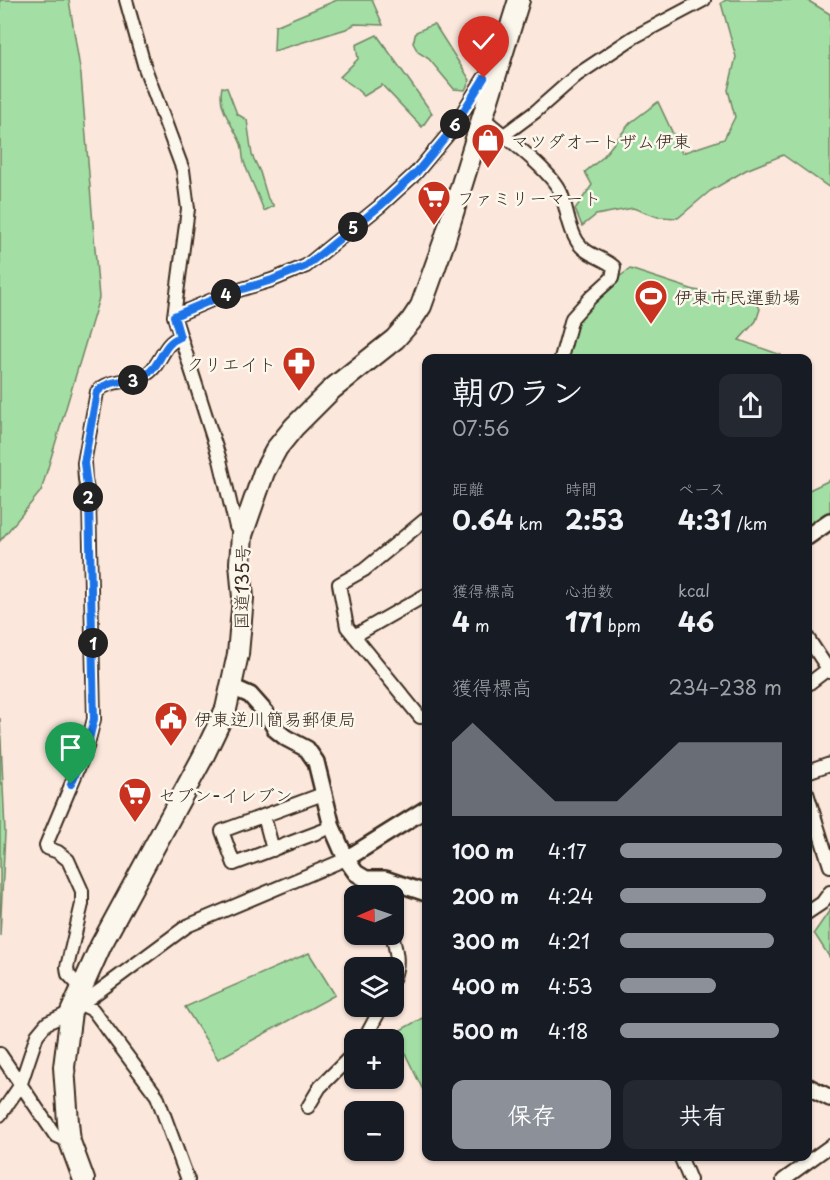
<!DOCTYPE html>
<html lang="ja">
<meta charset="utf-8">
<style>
body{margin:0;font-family:"Playpen Sans","Klee One",sans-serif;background:#242831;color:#f1f3f6;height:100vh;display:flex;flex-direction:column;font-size:22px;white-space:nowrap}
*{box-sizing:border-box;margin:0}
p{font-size:20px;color:#9ea1a6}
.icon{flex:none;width:33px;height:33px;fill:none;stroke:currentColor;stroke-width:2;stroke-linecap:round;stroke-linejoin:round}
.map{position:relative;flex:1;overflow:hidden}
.details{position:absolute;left:422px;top:354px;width:390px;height:807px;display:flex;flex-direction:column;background:#171b24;border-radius:12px;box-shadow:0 2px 4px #0004}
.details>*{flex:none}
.needle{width:39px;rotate:268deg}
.buttons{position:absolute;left:344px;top:885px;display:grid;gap:12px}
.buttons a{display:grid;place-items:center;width:60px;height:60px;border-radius:12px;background:#171b24;box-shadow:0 2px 4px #0004;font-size:30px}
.pin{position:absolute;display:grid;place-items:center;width:51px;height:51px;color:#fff;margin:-62px -26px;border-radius:50% 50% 50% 0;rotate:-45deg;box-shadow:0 0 6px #0007}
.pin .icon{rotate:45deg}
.km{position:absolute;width:30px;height:30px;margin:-15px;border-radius:50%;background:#222;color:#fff;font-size:16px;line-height:30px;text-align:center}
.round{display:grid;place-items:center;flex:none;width:63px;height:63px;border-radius:12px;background:#242831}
.summary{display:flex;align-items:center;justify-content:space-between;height:102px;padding:0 30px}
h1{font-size:33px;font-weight:700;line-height:45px}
.figures{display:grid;grid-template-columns:repeat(3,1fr);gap:9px;height:102px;padding:6px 30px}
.figures div{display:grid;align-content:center}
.figures b{font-size:26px;font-weight:700}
.figures small{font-size:16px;font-weight:400}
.figures p{font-size:16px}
.chart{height:168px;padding:12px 30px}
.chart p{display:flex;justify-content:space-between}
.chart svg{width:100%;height:108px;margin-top:6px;fill:#8c9099;opacity:.7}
.button{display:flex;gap:12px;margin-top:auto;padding:12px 30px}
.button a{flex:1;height:69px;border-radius:12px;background:#8c9099;color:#fff;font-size:24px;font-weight:700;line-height:69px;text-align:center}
.button a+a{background:#242831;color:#f1f3f6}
ul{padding:0 30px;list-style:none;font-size:20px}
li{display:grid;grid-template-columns:96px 72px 1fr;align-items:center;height:45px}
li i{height:15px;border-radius:8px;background:#8c9099}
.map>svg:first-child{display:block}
.green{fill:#a3dfa5;stroke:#6f8462;stroke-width:1.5}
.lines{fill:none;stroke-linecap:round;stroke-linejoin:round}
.minor-casing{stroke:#3b2a1e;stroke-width:16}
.tertiary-casing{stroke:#3b2a1e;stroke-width:20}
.trunk-casing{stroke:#3b2a1e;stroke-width:24}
.minor{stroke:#fbf7ec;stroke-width:12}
.tertiary{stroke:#fbf7ec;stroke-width:15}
.trunk{stroke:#fbf7ec;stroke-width:20}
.route-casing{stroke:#fff;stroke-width:12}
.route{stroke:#1a73e8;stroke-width:8}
.labels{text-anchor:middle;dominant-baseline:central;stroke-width:5;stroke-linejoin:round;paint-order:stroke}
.poi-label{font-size:18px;fill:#3b2a1e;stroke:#fbf7ec;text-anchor:start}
.street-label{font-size:18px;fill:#3b2a1e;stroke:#fbf7ec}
</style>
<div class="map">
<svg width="830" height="1180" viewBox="0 0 830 1180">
<rect width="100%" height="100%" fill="#fbe7dc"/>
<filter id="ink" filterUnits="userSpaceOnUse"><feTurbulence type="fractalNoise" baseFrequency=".0167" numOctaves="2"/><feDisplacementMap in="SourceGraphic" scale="12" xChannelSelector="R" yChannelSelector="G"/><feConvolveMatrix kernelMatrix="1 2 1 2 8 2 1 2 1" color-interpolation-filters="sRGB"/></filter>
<g filter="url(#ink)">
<path class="green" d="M 0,0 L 69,0 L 81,75 L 99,298 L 41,491 L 0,541 Z
M 337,0 L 372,0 L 383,25 L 355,24 L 346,29 L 274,51 L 275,26 Z
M 726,0 L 807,0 L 830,14 L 830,188 L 783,155 L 746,170 L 710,191 L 678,218 L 658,217 L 633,208 L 596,215 L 582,226 L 575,209 L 592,185 L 585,172 L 602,158 L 630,123 L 658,102 L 682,153 L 724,139 L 735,117 L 728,90 L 736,57 L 721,3 Z
M 432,25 L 435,25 L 470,80 L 465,90 L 454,89 L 429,59 L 418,52 L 413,43 L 416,32 Z
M 377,35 L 432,113 L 422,127 L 382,85 L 364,96 L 353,86 L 340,77 L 358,59 L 356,45 Z
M 222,87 L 227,88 L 237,114 L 247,120 L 252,155 L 260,172 L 268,199 L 274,206 L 264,211 C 258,194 250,179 244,162 C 242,156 243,149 241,144 C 233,124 217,109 222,87 Z
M 630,269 L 694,290 L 755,300 L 760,309 L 756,321 L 739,340 L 781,355 L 780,358 L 562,358 L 565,341 L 591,297 Z
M 830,480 L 830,518 L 807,528 L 807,491 Z
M 0,718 L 5,832 L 0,936 Z
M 830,910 L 830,958 L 814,933 Z
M 309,953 L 335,995 L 218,1059 L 185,1007 Z
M 426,1016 L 426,1096 L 395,1033 Z"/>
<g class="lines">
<defs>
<path id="minor" d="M 126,0 L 145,68 L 183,170 L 188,209 L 174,316 L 220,460 L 236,527 L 242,535
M 482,121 L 488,122 C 508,139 551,171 561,193 C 567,208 568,227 577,241 C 585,255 603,257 614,267 L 612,278 L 591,297 L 572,318 L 561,358
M 504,135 L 535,112 L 577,75 L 634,37 L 704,0
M 174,316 L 226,294 L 272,280 L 306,266 L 380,206 L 416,173 L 451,131 L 484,78 L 495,77
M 354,636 L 426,595
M 807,637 L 830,672
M 807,685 L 828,669
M 420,717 L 347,627 L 339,584 L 364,570 L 426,519
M 807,772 L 830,764
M 807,793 L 830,866
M 323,794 L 222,831 L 234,864 L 332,827
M 264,816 L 273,850
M 378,879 L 382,896
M 807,913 L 822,903 L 830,892
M 392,934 C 396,951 400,962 393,979
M 81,988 L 68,974 L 67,967 L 82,904 L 82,891 L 68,860 L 58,852 L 47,848 L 46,845 L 87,747 L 94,719 L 89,501 L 85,479 L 84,463 L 97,392 C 110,378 129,384 145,375 C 162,366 161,344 180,337
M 75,1001 L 87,1000 L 187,926 L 346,859
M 76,1002 L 93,1010 L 157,1096 L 188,1180
M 364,1040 L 382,1006
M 0,1054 L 55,1135 L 70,1142
M 308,1107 L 320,1087 L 354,1053
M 0,1115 L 20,1086 L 37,1035 L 47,1023 L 71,1012
M 680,1156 L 690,1180
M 783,1180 L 830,1146"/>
<path id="tertiary" d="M 807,537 L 830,521
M 232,687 L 250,695 L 266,713 L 276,730 L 286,738 L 307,749 L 316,762 L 332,827 L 346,859 L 356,873 L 366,879 L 385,879 L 426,893
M 346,859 L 426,809
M 807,1086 L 830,1098"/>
<path id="trunk" d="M 84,1180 L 70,1142 L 68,1122 L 64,1067 L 71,1012 L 101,945 L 203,757 L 226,709 L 238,654 L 243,598 L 240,563 L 242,535 L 264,472 L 277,448 L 294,427 L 332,389 L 395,339 L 411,321 L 421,306 L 444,242 L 519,0"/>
</defs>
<use href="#minor" class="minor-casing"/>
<use href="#tertiary" class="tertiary-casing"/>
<use href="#trunk" class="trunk-casing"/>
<use href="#minor" class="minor"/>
<use href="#tertiary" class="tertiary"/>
<use href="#trunk" class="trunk"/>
</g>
</g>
<g class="lines" filter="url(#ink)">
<defs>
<path id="route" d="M 71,784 L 87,747 L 94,719 L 89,501 L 84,463 L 97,392 C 111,377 128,384 145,375 C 162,366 161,344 180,337 L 174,316 L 226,294 L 272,280 L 306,266 L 380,206 L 416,173 L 451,131 L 484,78"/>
</defs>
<use href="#route" class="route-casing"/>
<use href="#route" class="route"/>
</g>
<defs>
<symbol id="shop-pin" viewBox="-11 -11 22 30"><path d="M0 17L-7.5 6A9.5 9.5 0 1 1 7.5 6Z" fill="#c8321e" stroke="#fbf7ec"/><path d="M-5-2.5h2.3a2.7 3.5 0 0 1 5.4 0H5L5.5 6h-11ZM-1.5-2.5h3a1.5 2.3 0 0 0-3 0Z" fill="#fff"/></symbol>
<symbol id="supermarket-pin" viewBox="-11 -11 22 30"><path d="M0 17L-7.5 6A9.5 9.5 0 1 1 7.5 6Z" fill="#c8321e" stroke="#fbf7ec"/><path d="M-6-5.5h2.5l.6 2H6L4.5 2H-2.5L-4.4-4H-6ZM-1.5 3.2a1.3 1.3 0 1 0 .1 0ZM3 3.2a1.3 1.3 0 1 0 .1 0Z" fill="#fff"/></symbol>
<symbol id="stadium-pin" viewBox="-11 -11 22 30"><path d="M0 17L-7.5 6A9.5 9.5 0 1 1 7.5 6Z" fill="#c8321e" stroke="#fbf7ec"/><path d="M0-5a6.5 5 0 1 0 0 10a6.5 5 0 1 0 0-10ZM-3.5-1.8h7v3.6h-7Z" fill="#fff"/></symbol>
<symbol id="pharmacy-pin" viewBox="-11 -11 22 30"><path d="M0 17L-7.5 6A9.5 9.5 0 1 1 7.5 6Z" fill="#c8321e" stroke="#fbf7ec"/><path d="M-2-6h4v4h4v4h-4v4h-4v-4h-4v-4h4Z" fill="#fff"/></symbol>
<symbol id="civic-pin" viewBox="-11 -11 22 30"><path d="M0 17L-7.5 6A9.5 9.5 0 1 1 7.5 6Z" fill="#c8321e" stroke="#fbf7ec"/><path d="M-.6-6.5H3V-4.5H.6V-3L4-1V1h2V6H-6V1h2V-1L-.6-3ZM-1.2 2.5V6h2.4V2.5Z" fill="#fff"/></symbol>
</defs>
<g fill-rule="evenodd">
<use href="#shop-pin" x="469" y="121" width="38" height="52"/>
<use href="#supermarket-pin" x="415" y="178" width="38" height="52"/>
<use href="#stadium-pin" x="632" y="277" width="38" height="52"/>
<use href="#pharmacy-pin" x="280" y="344" width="38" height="52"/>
<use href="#civic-pin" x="152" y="699" width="38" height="52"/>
<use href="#supermarket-pin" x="116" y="775" width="38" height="52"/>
</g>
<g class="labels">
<g class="poi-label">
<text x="511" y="140">マツダオートザム伊東</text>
<text x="457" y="197">ファミリーマート</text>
<text x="674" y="296">伊東市民運動場</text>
<text x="276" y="363" text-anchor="end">クリエイト</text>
<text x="194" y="718">伊東逆川簡易郵便局</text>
<text x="158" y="794">セブン-イレブン</text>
</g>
<g class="street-label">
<text transform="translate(241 587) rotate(-89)">国道135号</text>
</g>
</g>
</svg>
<div class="buttons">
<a><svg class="needle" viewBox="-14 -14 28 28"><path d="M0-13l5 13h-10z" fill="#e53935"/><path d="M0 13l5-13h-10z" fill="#9ea1a6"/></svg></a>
<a><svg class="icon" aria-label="layers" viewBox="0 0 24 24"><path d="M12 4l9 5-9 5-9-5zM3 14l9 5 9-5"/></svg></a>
<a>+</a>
<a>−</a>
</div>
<div class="pin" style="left:71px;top:784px;background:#1e9e55"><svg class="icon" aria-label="arrive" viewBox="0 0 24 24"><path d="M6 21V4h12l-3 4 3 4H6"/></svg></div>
<div class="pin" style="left:484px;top:78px;background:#d93025"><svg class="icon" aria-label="check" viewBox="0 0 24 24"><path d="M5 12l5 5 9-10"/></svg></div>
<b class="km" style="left:93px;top:643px">1</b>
<b class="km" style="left:88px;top:497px">2</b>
<b class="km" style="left:133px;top:380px">3</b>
<b class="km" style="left:226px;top:294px">4</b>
<b class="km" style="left:353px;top:227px">5</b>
<b class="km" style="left:455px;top:124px">6</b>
<section class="details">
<div class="summary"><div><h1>朝のラン</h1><p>07:56</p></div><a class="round"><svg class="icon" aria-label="share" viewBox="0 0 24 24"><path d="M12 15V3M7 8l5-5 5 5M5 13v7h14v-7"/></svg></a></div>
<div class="figures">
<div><p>距離</p><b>0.64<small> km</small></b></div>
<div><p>時間</p><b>2:53</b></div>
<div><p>ペース</p><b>4:31<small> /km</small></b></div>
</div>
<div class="figures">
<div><p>獲得標高</p><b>4<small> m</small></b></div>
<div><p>心拍数</p><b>171<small> bpm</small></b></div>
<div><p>kcal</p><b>46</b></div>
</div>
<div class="chart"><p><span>獲得標高</span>234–238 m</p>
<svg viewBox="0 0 160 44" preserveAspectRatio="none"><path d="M0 44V14L10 6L20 14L30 22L40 30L50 38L60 38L70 38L80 38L90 30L100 22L110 14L120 14L130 14L140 14L150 14L160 14V44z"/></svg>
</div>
<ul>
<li><b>100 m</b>4:17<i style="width:100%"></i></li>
<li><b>200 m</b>4:24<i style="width:90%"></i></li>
<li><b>300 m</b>4:21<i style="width:95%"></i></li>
<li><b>400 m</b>4:53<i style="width:59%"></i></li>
<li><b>500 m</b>4:18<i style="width:98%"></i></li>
</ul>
<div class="button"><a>保存</a><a>共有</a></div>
</section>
</div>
